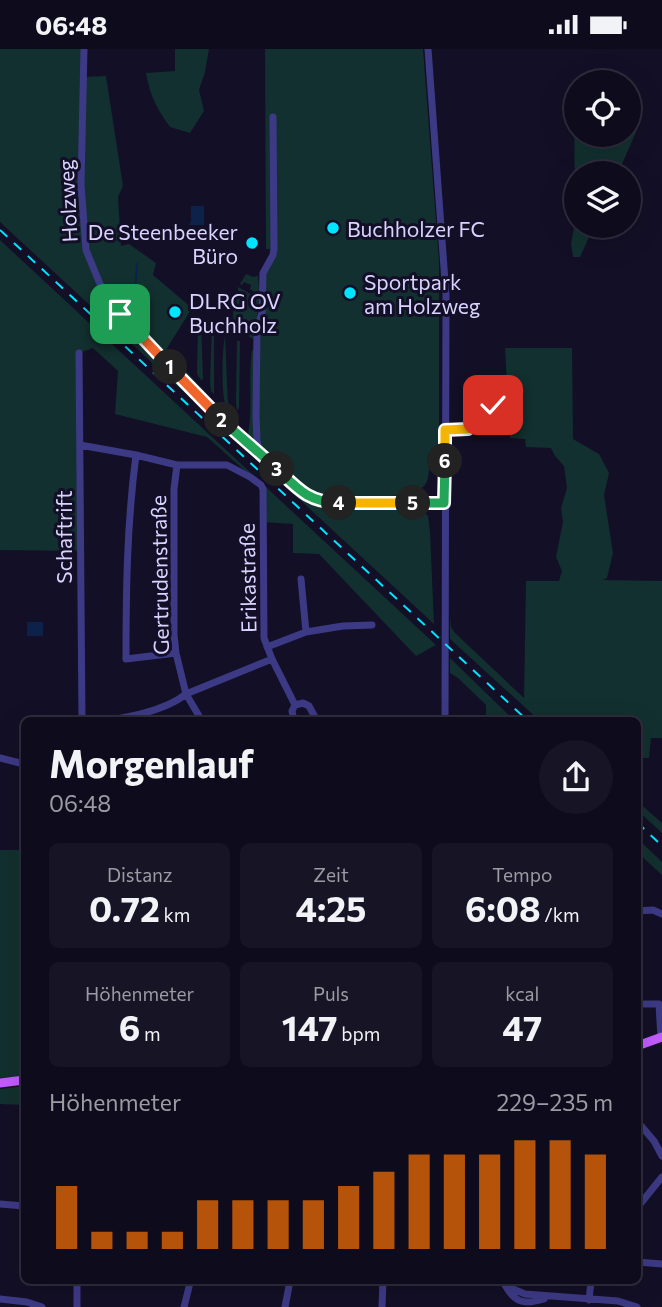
<!DOCTYPE html>
<html lang="de">
<meta charset="utf-8">
<style>
body{margin:0;font-family:Commissioner,sans-serif;background:#171425;color:#f1f3f6;height:100vh;display:flex;flex-direction:column;font-size:26px;white-space:nowrap}
*{box-sizing:border-box;margin:0}
p{font-size:23px;color:#9b9ba3}
.icon{flex:none;width:38px;height:38px;fill:none;stroke:currentColor;stroke-width:2;stroke-linecap:round;stroke-linejoin:round}
.map{position:relative;flex:1;overflow:hidden}
.sheet{position:absolute;left:21px;top:668px;width:620px;height:567px;display:flex;flex-direction:column;background:#0e0b1c;border-radius:10px;box-shadow:0 7px 28px #0002,0 0 0 2px #2e2b3b}
.sheet>*{flex:none}
.tools{position:absolute;left:564px;top:21px;display:grid;gap:14px}
.tools a{display:grid;place-items:center;width:77px;height:77px;border-radius:50%;background:#0e0b1c;box-shadow:0 7px 28px #0002,0 0 0 2px #2e2b3b;font-size:35px}
.pin{position:absolute;display:grid;place-items:center;width:60px;height:60px;color:#fff;margin:-30px;border-radius:14px;box-shadow:0 4px 10px #0006}
.km{position:absolute;width:35px;height:35px;margin:-18px;border-radius:50%;background:#222;color:#fff;font-size:19px;line-height:35px;text-align:center}
.round{display:grid;place-items:center;flex:none;width:74px;height:74px;border-radius:37px;background:#171425}
.head{display:flex;align-items:center;justify-content:space-between;height:119px;padding:0 28px}
h1{font-size:38px;font-weight:700;line-height:52px}
.stats{display:grid;grid-template-columns:repeat(3,1fr);gap:10px;height:119px;padding:7px 28px}
.stats div{display:grid;align-content:center;border-radius:10px;background:#171425;text-align:center}
.stats b{font-size:35px;font-weight:700}
.stats small{font-size:19px;font-weight:400}
.stats p{font-size:19px}
.chart{height:196px;padding:14px 28px}
.chart p{display:flex;justify-content:space-between}
.chart svg{width:100%;height:126px;margin-top:7px;stroke:#b45309;stroke-width:6}
.status{display:flex;justify-content:space-between;align-items:center;height:49px;padding:0 35px;background:#0e0b1c;direction:ltr}
.status svg{height:19px;fill:currentColor}
.map>svg:first-child{display:block}
.green{fill:#12302f}
.water{fill:#0c2248}
.lines{fill:none;stroke-linecap:round;stroke-linejoin:round}
.stream{stroke:#0c2248;stroke-width:2}
.minor{stroke:#3d3a85;stroke-width:7}
.major{stroke:#c25bff;stroke-width:9}
.rail{stroke:#00e5ff;stroke-width:2;stroke-dasharray:10 9;stroke-linecap:butt}
.split-1-casing{stroke:#fff;stroke-width:14}
.split-2-casing{stroke:#fff;stroke-width:14}
.split-3-casing{stroke:#fff;stroke-width:14}
.split-4-casing{stroke:#fff;stroke-width:14}
.split-5-casing{stroke:#fff;stroke-width:14}
.split-6-casing{stroke:#fff;stroke-width:14}
.split-7-casing{stroke:#fff;stroke-width:14}
.split-1{stroke:#f0652b;stroke-width:9}
.split-2{stroke:#f0652b;stroke-width:9}
.split-3{stroke:#22a559;stroke-width:9}
.split-4{stroke:#22a559;stroke-width:9}
.split-5{stroke:#f5b400;stroke-width:9}
.split-6{stroke:#22a559;stroke-width:9}
.split-7{stroke:#f5b400;stroke-width:9}
.poi-dot{fill:#00e5ff;stroke:#130f26;stroke-width:2.5}
.labels{text-anchor:middle;dominant-baseline:central;stroke-width:6;stroke-linejoin:round;paint-order:stroke}
.street-label{font-size:21px;fill:#d9d4ff;stroke:#130f26}
.poi-label{font-size:21px;fill:#d9d4ff;stroke:#130f26;text-anchor:start}
</style>
<div class="status"><b>06:48</b><svg viewBox="0 0 49 12"><path d="M0 12V9h3v3zM5 12V6h3v6zM10 12V3h3v9zM15 12V0h3v12zM26 1h20v11H26zM47 4h2v5h-2z"/></svg></div>
<div class="map">
<svg width="662" height="1258" viewBox="0 0 662 1258">
<rect width="100%" height="100%" fill="#130f26"/>
<path class="green" d="M 0,0 L 84,0 L 83,28 L 106,27 L 123,137 L 118,148 L 121,197 L 129,195 L 156,214 L 153,226 L 192,259 L 166,301 L 240,380 L 248,386 C 253,358 248,329 252,301 L 254,301 L 254,387 L 253,389 L 256,391 L 263,224 L 273,200 L 266,200 L 265,0 L 423,0 L 439,212 L 439,411 L 429,410 C 429,418 430,431 424,437 C 411,450 375,447 358,448 L 357,454 L 320,455 L 346,458 L 421,460 L 428,467 L 430,483 L 434,575 L 0,173 Z
M 175,0 L 209,0 L 205,23 L 199,41 L 204,62 L 190,84 L 170,78 C 157,60 150,47 146,24 L 175,22 Z
M 576,43 L 576,86 L 628,86 L 628,67 L 635,71 L 637,81 L 618,124 L 576,124 L 576,177 L 594,177 L 580,208 L 573,208 L 571,194 L 575,174 L 574,44 Z
M 0,191 L 436,596 L 416,607 L 319,505 L 293,504 L 293,475 L 263,473 L 261,436 L 207,388 L 115,365 L 118,322 L 93,299 L 79,304 L 81,502 L 0,501 Z
M 246,225 L 253,228 L 258,227 L 259,242 L 257,245 L 250,240 L 251,236 L 244,233 L 242,236 L 240,235 Z
M 238,238 L 259,250 L 257,271 L 249,276 L 253,283 L 253,290 C 229,275 233,274 234,246 L 238,246 Z
M 198,273 L 201,273 L 203,329 L 202,332 L 198,327 L 197,324 Z
M 212,275 L 214,276 L 214,345 L 211,342 L 210,333 Z
M 225,287 L 228,355 L 226,357 C 221,347 222,300 225,287 Z
M 237,292 L 240,292 L 239,359 L 237,362 L 236,353 Z
M 505,299 L 572,299 L 573,390 L 599,405 L 609,424 L 604,446 L 613,504 L 607,529 L 603,531 L 662,532 L 662,689 L 651,689 L 649,709 L 637,709 L 637,672 L 540,672 L 450,590 L 450,567 L 451,578 L 455,584 L 524,649 L 526,532 L 559,532 L 562,522 L 556,508 L 563,473 L 561,459 L 567,439 L 564,417 L 555,407 L 551,399 L 526,398 L 525,390 L 510,389 Z
M 450,609 L 515,672 L 486,672 L 486,656 L 458,629 L 450,624 Z
M 637,752 L 662,774 L 662,784 L 637,761 Z
M 637,789 L 662,813 L 662,826 L 637,803 Z
M 0,801 L 21,801 L 24,820 L 24,1027 L 0,1029 Z
M 24,1037 L 24,1056 L 0,1055 L 0,1040 Z"/>
<path class="water" d="M 191,157 L 204,157 L 204,176 L 189,176 L 191,172 Z
M 27,573 L 43,573 L 43,587 L 27,587 Z"/>
<g class="lines">
<path class="stream" d="M 137,215 L 135,242 L 146,276"/>
<path class="minor" d="M 84,0 L 81,136 L 86,201 L 100,235 L 120,265 L 243,391 L 259,404 L 303,445 L 313,450 L 325,453 L 338,454 L 444,454
M 428,0 L 446,246 L 445,672
M 79,304 L 82,672
M 445,381 L 468,380 L 493,356
M 80,396 L 136,406 L 177,416 L 227,416 L 250,428 L 261,436 L 263,440 L 264,589 L 272,610 L 295,656 L 292,662 L 294,672
M 259,403 L 257,391 L 256,368 L 257,280 L 262,264 L 263,224 L 273,206 L 274,200 L 273,68
M 136,406 C 127,474 126,541 126,610 L 176,604
M 177,416 L 174,440 L 174,586 L 176,604 L 186,645 L 202,672
M 301,530 L 306,583
M 267,598 L 306,583 L 343,577 L 372,576
M 295,656 L 303,654 L 309,657 L 317,672
M 97,672 C 124,670 165,662 186,645 L 272,610
M 0,709 L 24,715
M 637,862 L 653,861 L 662,865
M 637,955 L 659,955 L 661,989
M 637,1072 L 654,1092 L 662,1107
M 0,1155 L 24,1157
M 637,1159 L 662,1128
M 637,1213 L 662,1215
M 503,1232 L 513,1240 L 525,1245 L 618,1252 L 637,1258
M 505,1236 C 515,1254 524,1256 544,1250
M 0,1250 L 27,1253 L 42,1258
M 589,1251 L 591,1232
M 77,1258 L 77,1232
M 184,1258 L 189,1238
M 285,1258 L 290,1232
M 382,1258 L 383,1232"/>
<path class="major" d="M 637,997 L 662,988
M 0,1034 L 24,1031"/>
<path class="rail" d="M 0,181 L 528,672
M 637,773 L 662,797"/>
</g>
<g class="lines">
<defs>
<path id="split-1" d="M 120,265 L 170,318"/>
<path id="split-2" d="M 170,318 L 222,371"/>
<path id="split-3" d="M 222,371 C 240,388 259,403 277,420"/>
<path id="split-4" d="M 277,420 C 298,440 308,453 339,454"/>
<path id="split-5" d="M 339,454 L 413,454"/>
<path id="split-6" d="M 413,454 L 444,454 L 445,412"/>
<path id="split-7" d="M 445,412 L 445,381 L 468,380 L 493,356"/>
</defs>
<use href="#split-1" class="split-1-casing"/>
<use href="#split-2" class="split-2-casing"/>
<use href="#split-3" class="split-3-casing"/>
<use href="#split-4" class="split-4-casing"/>
<use href="#split-5" class="split-5-casing"/>
<use href="#split-6" class="split-6-casing"/>
<use href="#split-7" class="split-7-casing"/>
<use href="#split-1" class="split-1"/>
<use href="#split-2" class="split-2"/>
<use href="#split-3" class="split-3"/>
<use href="#split-4" class="split-4"/>
<use href="#split-5" class="split-5"/>
<use href="#split-6" class="split-6"/>
<use href="#split-7" class="split-7"/>
</g>
<g class="poi-dot">
<circle cx="333" cy="179" r="7"/>
<circle cx="252" cy="194" r="7"/>
<circle cx="350" cy="244" r="7"/>
<circle cx="175" cy="263" r="7"/>
</g>
<g class="labels">
<g class="street-label">
<text transform="translate(67 152) rotate(-93)">Holzweg</text>
<text transform="translate(63 488) rotate(-90)">Schaftrift</text>
<text transform="translate(159 526) rotate(-91)">Gertrudenstraße</text>
<text transform="translate(247 529) rotate(-91)">Erikastraße</text>
</g>
<g class="poi-label">
<text x="347" y="179">Buchholzer FC</text>
<text x="238" y="182" text-anchor="end">De Steenbeeker<tspan x="238" dy="24">Büro</tspan></text>
<text x="364" y="232">Sportpark<tspan x="364" dy="24">am Holzweg</tspan></text>
<text x="189" y="251">DLRG OV<tspan x="189" dy="24">Buchholz</tspan></text>
</g>
</g>
</svg>
<div class="tools">
<a><svg class="icon" aria-label="locate" viewBox="0 0 24 24"><circle cx="12" cy="12" r="6"/><path d="M12 2v4M12 18v4M2 12h4M18 12h4"/></svg></a>
<a><svg class="icon" aria-label="layers" viewBox="0 0 24 24"><path d="M12 4l9 5-9 5-9-5zM3 14l9 5 9-5"/></svg></a>
</div>
<div class="pin" style="left:120px;top:265px;background:#1e9e55"><svg class="icon" aria-label="arrive" viewBox="0 0 24 24"><path d="M6 21V4h12l-3 4 3 4H6"/></svg></div>
<div class="pin" style="left:493px;top:356px;background:#d93025"><svg class="icon" aria-label="check" viewBox="0 0 24 24"><path d="M5 12l5 5 9-10"/></svg></div>
<b class="km" style="left:170px;top:318px">1</b>
<b class="km" style="left:222px;top:371px">2</b>
<b class="km" style="left:277px;top:420px">3</b>
<b class="km" style="left:339px;top:454px">4</b>
<b class="km" style="left:413px;top:454px">5</b>
<b class="km" style="left:445px;top:412px">6</b>
<section class="sheet">
<div class="head"><div><h1>Morgenlauf</h1><p>06:48</p></div><a class="round"><svg class="icon" aria-label="share" viewBox="0 0 24 24"><path d="M12 15V3M7 8l5-5 5 5M5 13v7h14v-7"/></svg></a></div>
<div class="stats">
<div><p>Distanz</p><b>0.72<small> km</small></b></div>
<div><p>Zeit</p><b>4:25</b></div>
<div><p>Tempo</p><b>6:08<small> /km</small></b></div>
</div>
<div class="stats">
<div><p>Höhenmeter</p><b>6<small> m</small></b></div>
<div><p>Puls</p><b>147<small> bpm</small></b></div>
<div><p>kcal</p><b>47</b></div>
</div>
<div class="chart"><p><span>Höhenmeter</span>229–235 m</p>
<svg viewBox="0 0 160 44" preserveAspectRatio="none"><path d="M5 44V22M15 44V38M25 44V38M35 44V38M45 44V27M55 44V27M65 44V27M75 44V27M85 44V22M95 44V17M105 44V11M115 44V11M125 44V11M135 44V6M145 44V6M155 44V11"/></svg>
</div>
</section>
</div>
